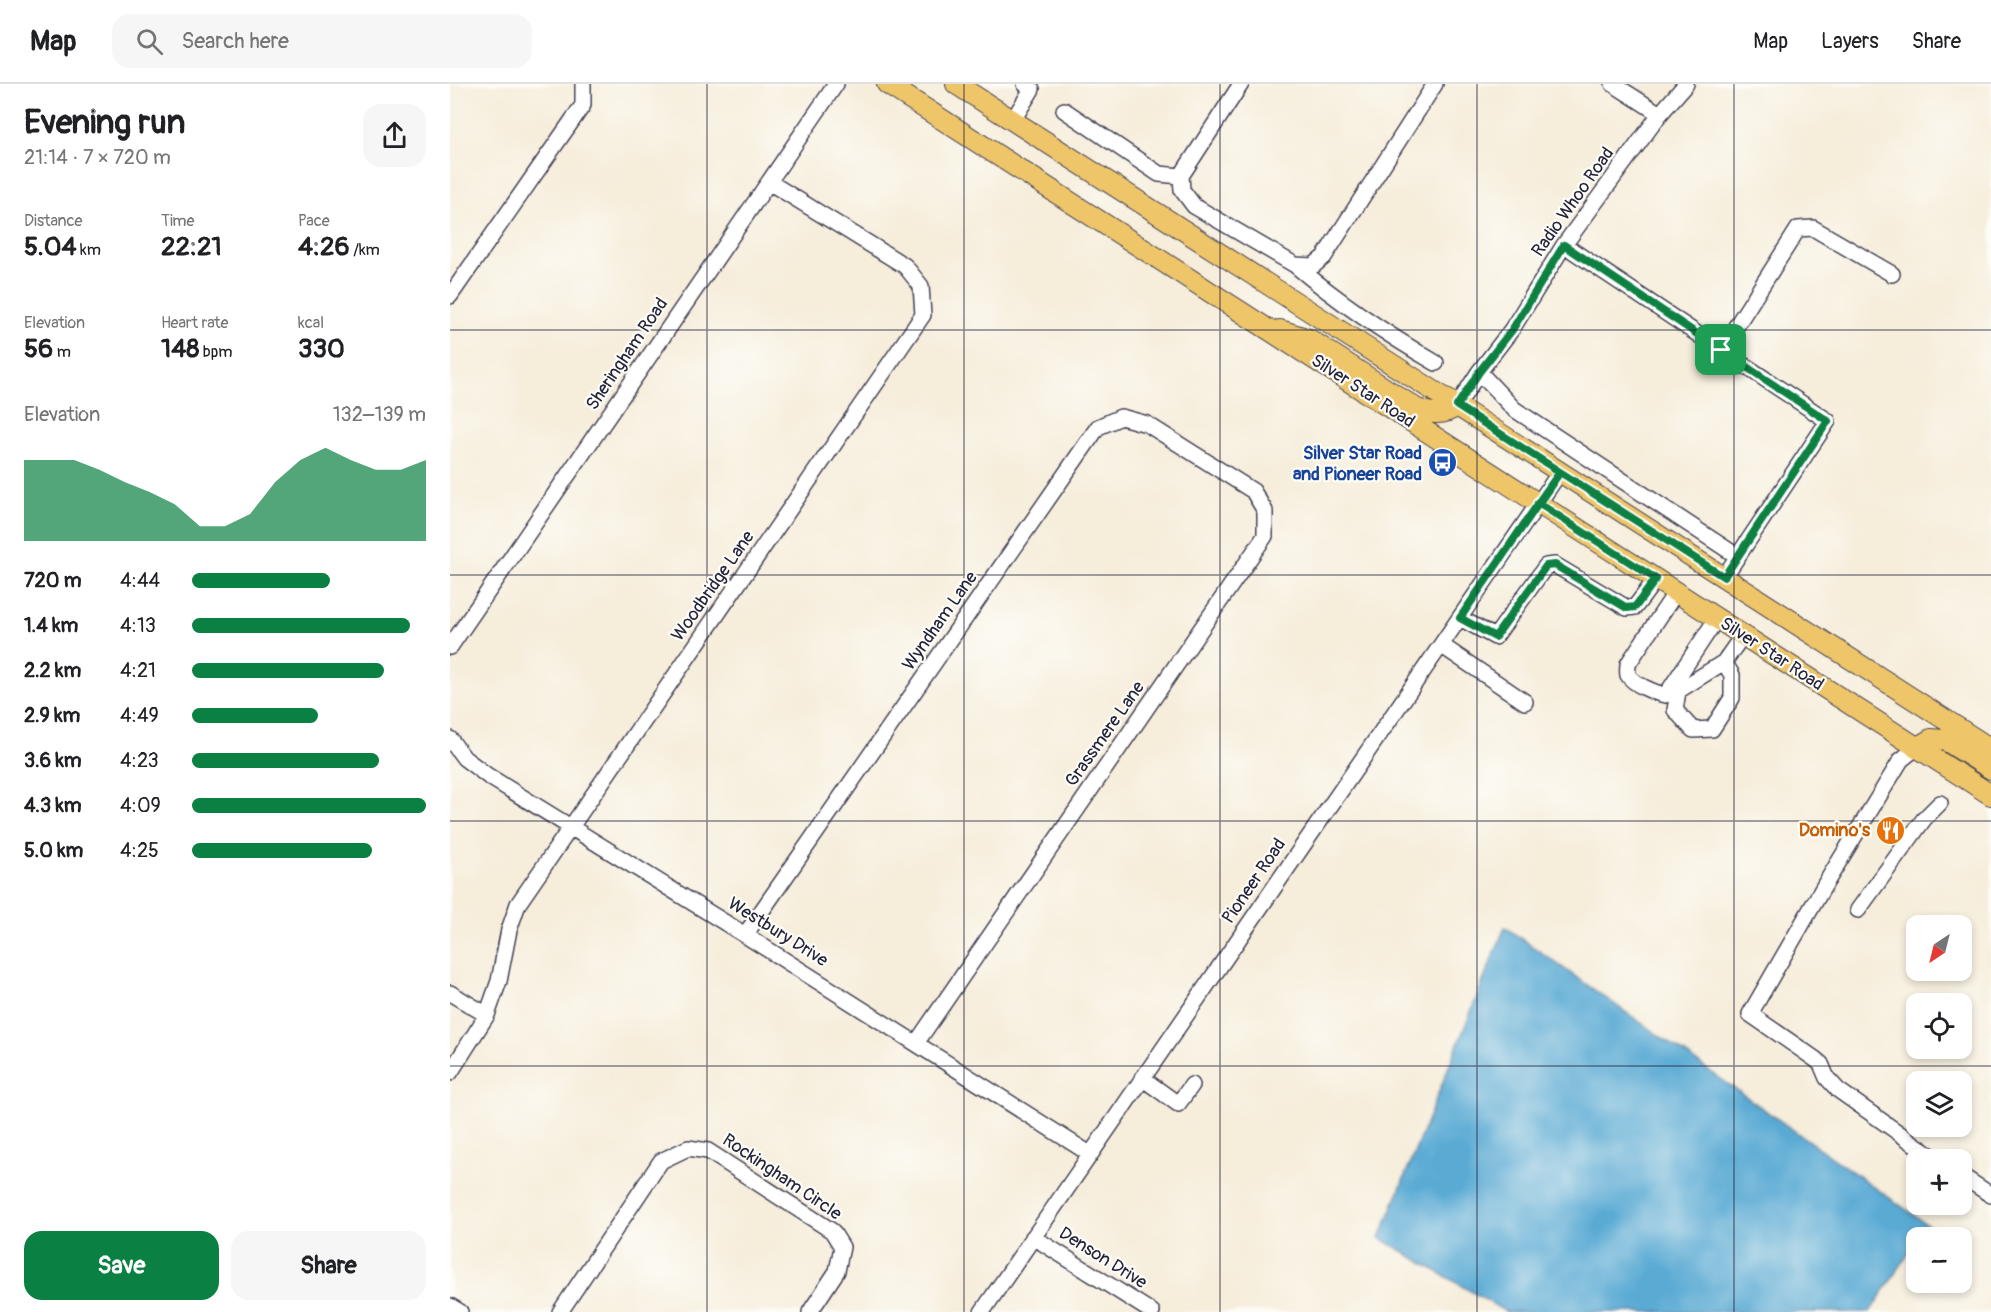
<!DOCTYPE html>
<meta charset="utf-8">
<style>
body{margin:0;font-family:Pangolin,sans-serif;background:#f6f6f6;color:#202124;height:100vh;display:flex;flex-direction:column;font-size:22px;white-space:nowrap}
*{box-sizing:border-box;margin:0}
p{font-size:20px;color:#757577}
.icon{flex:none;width:33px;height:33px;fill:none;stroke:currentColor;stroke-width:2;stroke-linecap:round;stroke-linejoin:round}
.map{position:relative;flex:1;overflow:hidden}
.drawer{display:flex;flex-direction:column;background:#fff;width:450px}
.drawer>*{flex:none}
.needle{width:39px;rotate:215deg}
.fabs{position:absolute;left:1456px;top:831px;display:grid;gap:12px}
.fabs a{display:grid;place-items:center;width:66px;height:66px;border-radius:12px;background:#fff;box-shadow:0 3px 9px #0003;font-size:30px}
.pin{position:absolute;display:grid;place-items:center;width:51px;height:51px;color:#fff;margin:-26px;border-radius:12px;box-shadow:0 3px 9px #0006}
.round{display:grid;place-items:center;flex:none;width:63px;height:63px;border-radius:18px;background:#f6f6f6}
.head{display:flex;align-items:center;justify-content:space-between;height:102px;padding:0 24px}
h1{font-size:33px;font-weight:700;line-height:45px}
.metrics{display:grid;grid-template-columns:repeat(3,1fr);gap:9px;height:102px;padding:6px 24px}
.metrics div{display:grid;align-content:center}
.metrics b{font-size:26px;font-weight:700}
.metrics small{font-size:16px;font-weight:400}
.metrics p{font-size:16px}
.chart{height:168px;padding:12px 24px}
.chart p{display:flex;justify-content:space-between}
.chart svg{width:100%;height:108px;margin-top:6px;fill:#0b8043;opacity:.7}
.action{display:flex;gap:12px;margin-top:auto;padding:12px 24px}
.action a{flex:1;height:69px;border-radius:18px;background:#0b8043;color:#fff;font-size:24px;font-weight:700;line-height:69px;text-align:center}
.action a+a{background:#f6f6f6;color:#202124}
ul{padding:0 24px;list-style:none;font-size:20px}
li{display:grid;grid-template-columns:96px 72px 1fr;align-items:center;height:45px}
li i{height:15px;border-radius:8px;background:#0b8043}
header{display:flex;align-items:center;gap:36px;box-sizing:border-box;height:84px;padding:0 30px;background:#fff;border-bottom:2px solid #e0e0e0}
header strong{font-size:28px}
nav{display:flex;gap:33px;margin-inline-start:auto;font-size:21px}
.search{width:420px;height:54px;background:#f6f6f6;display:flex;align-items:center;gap:15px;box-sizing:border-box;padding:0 21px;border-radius:18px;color:#757577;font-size:22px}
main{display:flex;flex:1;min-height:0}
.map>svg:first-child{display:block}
.water{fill:#5aaad4;stroke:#3e6688;stroke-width:1.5}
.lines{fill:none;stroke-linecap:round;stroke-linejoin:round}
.minor-casing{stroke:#424053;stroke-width:18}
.major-casing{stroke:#424053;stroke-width:22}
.minor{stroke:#fff;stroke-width:15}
.major{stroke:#eec569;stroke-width:20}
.route-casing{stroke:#fff;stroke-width:12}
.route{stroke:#0b8043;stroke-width:8}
.grid{fill:none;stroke:#22223b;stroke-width:1.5;stroke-opacity:0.55}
.labels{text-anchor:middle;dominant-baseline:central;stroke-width:4.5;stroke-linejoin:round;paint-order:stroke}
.street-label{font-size:18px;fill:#22223b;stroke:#fdfcf7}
.transit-label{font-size:18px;font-weight:bold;fill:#164399;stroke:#fdfcf7;text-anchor:end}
.food-label{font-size:18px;font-weight:bold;fill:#c56008;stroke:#fdfcf7;text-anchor:end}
</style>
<header>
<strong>Map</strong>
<div class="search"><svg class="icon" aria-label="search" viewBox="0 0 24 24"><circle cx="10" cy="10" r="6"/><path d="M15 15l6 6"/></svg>Search here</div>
<nav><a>Map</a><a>Layers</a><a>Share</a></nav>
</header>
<main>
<section class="drawer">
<div class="head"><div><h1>Evening run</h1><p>21:14 · 7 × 720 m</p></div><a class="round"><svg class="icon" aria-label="share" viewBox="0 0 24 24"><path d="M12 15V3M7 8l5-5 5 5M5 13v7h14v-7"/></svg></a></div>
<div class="metrics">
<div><p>Distance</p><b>5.04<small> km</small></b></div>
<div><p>Time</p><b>22:21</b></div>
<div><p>Pace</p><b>4:26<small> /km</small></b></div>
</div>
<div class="metrics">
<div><p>Elevation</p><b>56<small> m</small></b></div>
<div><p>Heart rate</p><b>148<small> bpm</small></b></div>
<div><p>kcal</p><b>330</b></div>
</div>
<div class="chart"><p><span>Elevation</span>132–139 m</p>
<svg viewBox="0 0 160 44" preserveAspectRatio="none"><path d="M0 44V11L10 11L20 11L30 15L40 20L50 24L60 29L70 38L80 38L90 33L100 20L110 11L120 6L130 11L140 15L150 15L160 11V44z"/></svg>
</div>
<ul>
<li><b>720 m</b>4:44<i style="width:59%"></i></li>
<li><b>1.4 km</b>4:13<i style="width:93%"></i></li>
<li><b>2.2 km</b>4:21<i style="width:82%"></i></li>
<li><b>2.9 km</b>4:49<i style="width:54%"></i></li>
<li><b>3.6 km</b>4:23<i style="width:80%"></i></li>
<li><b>4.3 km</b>4:09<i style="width:100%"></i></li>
<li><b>5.0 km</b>4:25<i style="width:77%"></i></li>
</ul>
<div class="action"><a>Save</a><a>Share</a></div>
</section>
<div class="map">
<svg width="1541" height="1228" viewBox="0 0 1541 1228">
<rect width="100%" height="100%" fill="#fdfcf7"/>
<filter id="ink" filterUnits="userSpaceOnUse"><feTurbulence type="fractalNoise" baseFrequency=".0167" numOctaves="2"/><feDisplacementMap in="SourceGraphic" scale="12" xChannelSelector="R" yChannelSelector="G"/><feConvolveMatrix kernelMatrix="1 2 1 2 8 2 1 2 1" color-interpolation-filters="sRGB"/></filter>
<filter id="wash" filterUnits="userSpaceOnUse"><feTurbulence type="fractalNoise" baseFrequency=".008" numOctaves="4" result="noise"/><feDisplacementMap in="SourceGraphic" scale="24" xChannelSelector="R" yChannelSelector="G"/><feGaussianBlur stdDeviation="1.35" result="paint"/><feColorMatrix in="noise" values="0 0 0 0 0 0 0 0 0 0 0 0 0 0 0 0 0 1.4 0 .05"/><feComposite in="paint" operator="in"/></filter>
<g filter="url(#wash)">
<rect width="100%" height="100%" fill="#f6edda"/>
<path class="water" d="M 1055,843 L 1478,1141 L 1469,1153 L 1467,1154 L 1467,1157 L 1420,1228 L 1056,1228 L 930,1154 Z"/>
</g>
<g filter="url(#ink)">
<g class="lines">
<defs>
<path id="minor" d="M 791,0 L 731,92 L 732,106 L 744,122 L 845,181 L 863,182 L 874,173 L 985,0
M 1163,0 L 1210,30
M 614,26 L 709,90 L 731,92
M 563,36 L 582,5 L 575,0
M 1114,161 L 1378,337 L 1274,493
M 845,181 C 889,218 936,250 986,279
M 0,212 L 133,21 L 133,0
M 1271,266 L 1348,145 L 1363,144 L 1442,190
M 1029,288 L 1064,325 L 1287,472
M 1007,322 L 1029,288 L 1062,245 L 1114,161 L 1210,30 L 1236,0
M 1226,508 L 1178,580 C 1178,583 1177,588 1178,591 C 1183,600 1205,609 1215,611 L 1220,605 L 1267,534
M 1010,534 L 1045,553 L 1096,482 L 1105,481 L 1177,524 L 1185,523 L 1206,495
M 991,561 L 1075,618
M 0,563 L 386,0
M 1274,578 L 1282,591 L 1282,614 L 1262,645 L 1243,646 L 1225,626 L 1228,607 L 1274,578 L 1293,551
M 0,655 L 14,674 L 38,692 L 295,851 L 640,1070
M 1466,664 L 1451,676 L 1374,802 L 1300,930 L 1365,975 L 1371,980 L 1377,994 L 1388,1006 L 1487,1076
M 1408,826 L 1474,735 L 1490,719
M 295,851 L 648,343 L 671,333 L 697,340 L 803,407 L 815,427 L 815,452 L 467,958
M 0,909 L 37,931
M 0,989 L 37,931 L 49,897 L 59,846 L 68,820 L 473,231 L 471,202 L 455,182 L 319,98
M 692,994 L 728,1020 L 742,1001
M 1512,1092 L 1541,1111
M 583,1153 L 702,1228
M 0,1222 L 10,1228
M 110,1228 L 211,1077 L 238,1064 L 258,1067 L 382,1147 L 392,1163 L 387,1187 L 360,1228
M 532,1228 L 1110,388"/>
<path id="major" d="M 437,0 L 1541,711
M 506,0 L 1541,665
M 830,246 L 859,255 L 967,325 C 982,330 993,332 1007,322
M 1466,664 L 1481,655 L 1495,656 L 1541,685"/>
</defs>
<use href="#minor" class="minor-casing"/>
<use href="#major" class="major-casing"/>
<use href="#minor" class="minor"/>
<use href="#major" class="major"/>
</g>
</g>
<g class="lines" filter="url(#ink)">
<defs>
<path id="route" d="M 1271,266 L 1114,161 L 1062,246 L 1029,288 L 1007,322 L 1110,388 L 1010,534 L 1045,553 L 1096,482 L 1105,481 L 1177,524 L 1185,523 L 1206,495 L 1088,419 L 1110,388 L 1274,493 L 1378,337 L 1271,266"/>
</defs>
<use href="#route" class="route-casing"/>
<use href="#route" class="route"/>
</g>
<path class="grid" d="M 257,0 L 257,1228M 514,0 L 514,1228M 770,0 L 770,1228M 1027,0 L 1027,1228M 1284,0 L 1284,1228M 0,246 L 1541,246M 0,491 L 1541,491M 0,737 L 1541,737M 0,982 L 1541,982"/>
<defs>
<symbol id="bus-disc" viewBox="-11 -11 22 22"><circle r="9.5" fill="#1a4fb4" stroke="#fdfcf7"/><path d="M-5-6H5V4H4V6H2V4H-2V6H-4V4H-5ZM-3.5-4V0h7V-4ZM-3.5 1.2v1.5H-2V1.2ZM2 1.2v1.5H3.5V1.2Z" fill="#fff"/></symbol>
<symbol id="restaurant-disc" viewBox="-11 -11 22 22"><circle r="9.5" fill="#e8710a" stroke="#fdfcf7"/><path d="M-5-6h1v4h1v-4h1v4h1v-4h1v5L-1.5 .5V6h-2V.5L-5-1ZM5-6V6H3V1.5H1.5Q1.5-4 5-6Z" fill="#fff"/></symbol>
</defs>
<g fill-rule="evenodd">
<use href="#bus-disc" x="976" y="362" width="33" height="33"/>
<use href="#restaurant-disc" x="1424" y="730" width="33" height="33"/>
</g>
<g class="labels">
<g class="street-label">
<text transform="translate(1123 118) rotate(-55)">Radio Whoo Road</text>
<text transform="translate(177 270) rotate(-56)">Sheringham Road</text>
<text transform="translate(913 307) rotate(33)">Silver Star Road</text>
<text transform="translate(263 502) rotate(-55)">Woodbridge Lane</text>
<text transform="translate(490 537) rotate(-55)">Wyndham Lane</text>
<text transform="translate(1322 570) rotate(33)">Silver Star Road</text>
<text transform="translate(655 650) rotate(-55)">Grassmere Lane</text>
<text transform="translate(804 797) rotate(-56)">Pioneer Road</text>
<text transform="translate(328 848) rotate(32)">Westbury Drive</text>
<text transform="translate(332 1093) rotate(34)">Rockingham Circle</text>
<text transform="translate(653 1174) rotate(32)">Denson Drive</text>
</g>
<g class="transit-label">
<text x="972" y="369">Silver Star Road<tspan x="972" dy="21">and Pioneer Road</tspan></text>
</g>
<g class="food-label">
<text x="1420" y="746">Domino's</text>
</g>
</g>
</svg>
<div class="fabs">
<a><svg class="needle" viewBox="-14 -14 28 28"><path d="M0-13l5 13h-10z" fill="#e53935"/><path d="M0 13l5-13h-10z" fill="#757577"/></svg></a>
<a><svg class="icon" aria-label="locate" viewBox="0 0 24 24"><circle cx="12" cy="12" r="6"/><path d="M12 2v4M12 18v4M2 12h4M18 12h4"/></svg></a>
<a><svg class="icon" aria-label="layers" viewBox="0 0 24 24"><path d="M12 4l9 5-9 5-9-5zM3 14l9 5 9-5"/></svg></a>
<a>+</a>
<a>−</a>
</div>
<div class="pin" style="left:1271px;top:266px;background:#1e9e55"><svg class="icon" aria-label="arrive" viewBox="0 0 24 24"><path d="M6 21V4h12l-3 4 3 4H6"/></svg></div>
</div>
</main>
